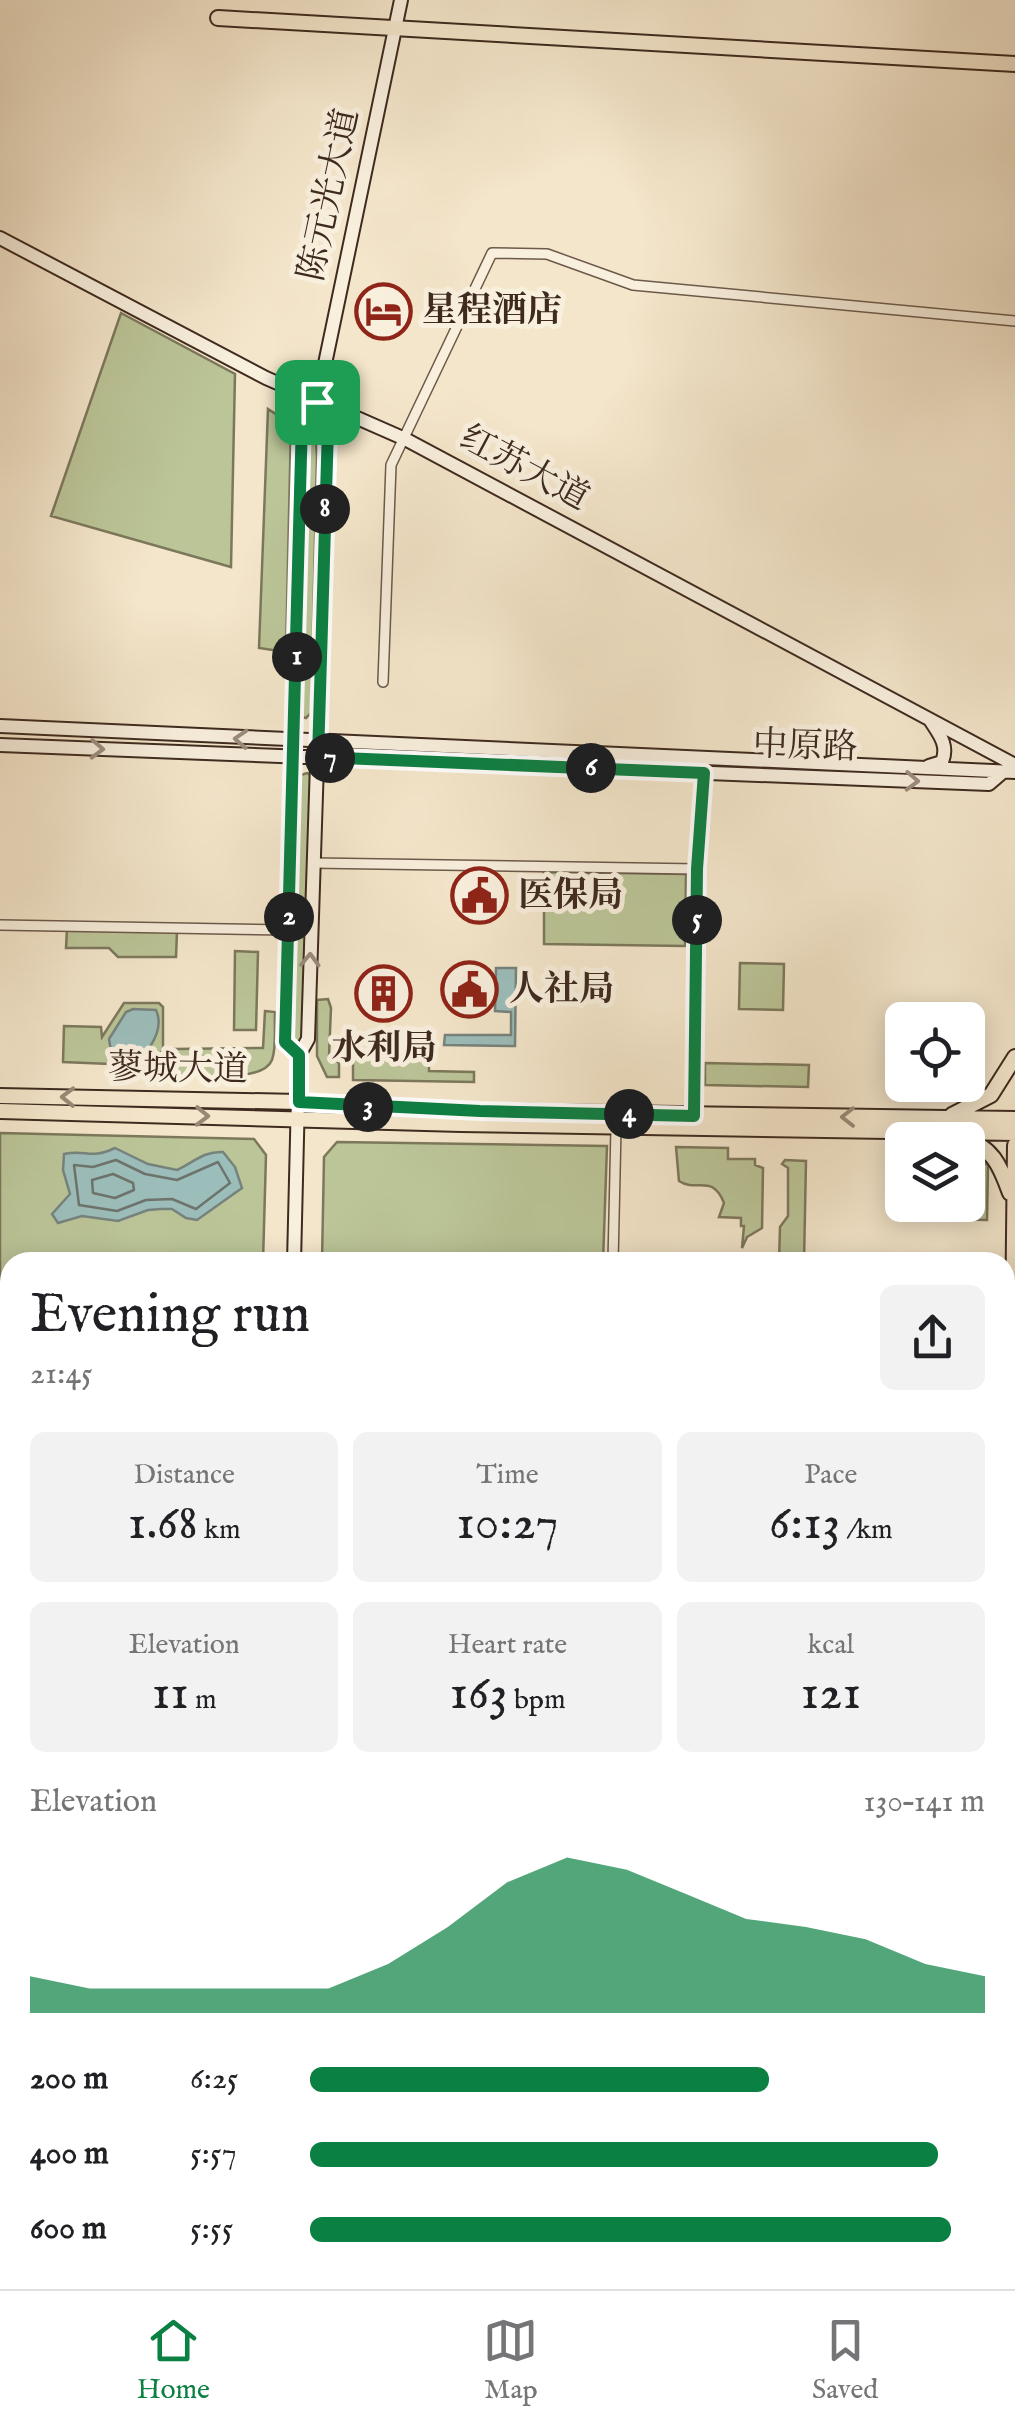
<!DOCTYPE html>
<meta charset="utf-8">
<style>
body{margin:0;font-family:"IM FELL English","Noto Serif SC",serif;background:#f2f2f2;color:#202124;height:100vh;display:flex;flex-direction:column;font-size:38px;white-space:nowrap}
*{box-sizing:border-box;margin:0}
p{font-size:32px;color:#757577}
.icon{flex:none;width:55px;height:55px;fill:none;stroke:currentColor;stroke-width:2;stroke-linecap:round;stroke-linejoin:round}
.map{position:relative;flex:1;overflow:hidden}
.panel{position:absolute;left:0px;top:1252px;width:1015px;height:1038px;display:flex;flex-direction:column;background:#fff;border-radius:30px 30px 0 0;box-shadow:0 5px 25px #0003}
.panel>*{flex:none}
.tools{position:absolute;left:885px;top:1002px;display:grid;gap:20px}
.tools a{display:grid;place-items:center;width:100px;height:100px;border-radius:15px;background:#fff;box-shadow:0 5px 25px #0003;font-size:50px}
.pin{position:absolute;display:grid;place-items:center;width:85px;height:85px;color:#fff;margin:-42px;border-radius:20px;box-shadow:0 5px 15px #0006}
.km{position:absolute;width:50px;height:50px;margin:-25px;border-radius:50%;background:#222;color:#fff;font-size:28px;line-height:50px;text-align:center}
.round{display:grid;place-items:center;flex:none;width:105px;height:105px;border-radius:15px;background:#f2f2f2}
.headline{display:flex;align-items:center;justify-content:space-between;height:170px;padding:0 30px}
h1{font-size:55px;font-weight:600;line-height:75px}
.metrics{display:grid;grid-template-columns:repeat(3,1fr);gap:15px;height:170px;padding:10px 30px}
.metrics div{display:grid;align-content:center;border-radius:15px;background:#f2f2f2;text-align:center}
.metrics b{font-size:50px;font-weight:600}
.metrics small{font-size:28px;font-weight:400}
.metrics p{font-size:28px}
.chart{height:280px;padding:20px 30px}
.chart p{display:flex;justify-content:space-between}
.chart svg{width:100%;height:180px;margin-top:10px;fill:#0b8043;opacity:.7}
ul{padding:0 30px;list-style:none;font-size:32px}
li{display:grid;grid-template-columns:160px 120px 1fr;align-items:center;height:75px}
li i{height:25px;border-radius:12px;background:#0b8043}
.tabs{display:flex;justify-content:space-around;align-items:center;height:140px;border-top:2px solid #e0e0e0;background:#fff;font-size:28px;color:#757577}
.tabs a{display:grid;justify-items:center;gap:5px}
.tabs .current{color:#0b8043}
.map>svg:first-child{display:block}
.green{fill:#bbc598;stroke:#7c785c;stroke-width:2.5}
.water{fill:#9cbebb;stroke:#76837d;stroke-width:2.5}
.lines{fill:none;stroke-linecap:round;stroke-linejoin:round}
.shore{stroke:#6d746d;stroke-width:2.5}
.street-casing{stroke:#6c594a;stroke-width:12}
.secondary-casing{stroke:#3e2a1f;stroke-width:16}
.primary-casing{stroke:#3e2a1f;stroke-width:18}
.street{stroke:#f8efdd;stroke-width:9}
.secondary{stroke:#f8efdd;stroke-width:12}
.primary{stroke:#f4e6cb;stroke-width:14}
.oneway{stroke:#9b8c7e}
.oneway2{stroke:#998875}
.route-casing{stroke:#fff;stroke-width:20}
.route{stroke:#0b8043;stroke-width:12}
.labels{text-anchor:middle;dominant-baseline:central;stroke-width:10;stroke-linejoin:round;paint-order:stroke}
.street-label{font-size:35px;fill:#3e2a1f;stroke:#f8efdd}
.poi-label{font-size:35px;font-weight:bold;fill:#3e2a1f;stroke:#f8efdd;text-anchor:start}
</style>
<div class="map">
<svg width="1015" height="2289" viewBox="0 0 1015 2289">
<rect width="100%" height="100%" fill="#f4e6cb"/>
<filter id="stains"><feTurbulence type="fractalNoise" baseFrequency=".002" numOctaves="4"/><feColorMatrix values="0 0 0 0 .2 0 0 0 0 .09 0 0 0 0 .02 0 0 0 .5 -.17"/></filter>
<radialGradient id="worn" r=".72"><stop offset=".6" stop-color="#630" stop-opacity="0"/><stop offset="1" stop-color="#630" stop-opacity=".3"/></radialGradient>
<path class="green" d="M 121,313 L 235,374 L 231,567 L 51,516 Z
M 268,409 L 291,424 L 286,652 L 259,648 Z
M 309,440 L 316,442 L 317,456 L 311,713 L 306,718 L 299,716 L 305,441 Z
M 307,773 L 312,776 L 304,1037 L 298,1044 L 291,1037 L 299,783 L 301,775 Z
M 544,872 L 686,874 L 685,946 L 544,944 Z
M 67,929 L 177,932 L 176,957 L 118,957 L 109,948 L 66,948 Z
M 235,951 L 258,952 L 256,1030 L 234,1030 Z
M 740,963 L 784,964 L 783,1010 L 739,1009 Z
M 328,999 L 331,1008 L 329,1056 L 339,1063 L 339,1077 L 327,1077 L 317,1056 L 317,1000 Z
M 124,1003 L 159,1003 L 163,1007 L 163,1051 L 159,1053 L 159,1066 L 63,1062 L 64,1026 L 101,1027 L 102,1037 Z
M 265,1011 L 275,1012 C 274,1026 277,1046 272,1060 C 262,1084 196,1074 173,1074 L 174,1049 L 263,1048 Z
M 362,1051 L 429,1052 L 429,1071 L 474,1072 L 474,1082 L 353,1080 L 353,1058 Z
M 705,1063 L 809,1065 L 808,1087 L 705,1085 Z
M 0,1133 L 254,1139 L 266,1155 L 263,1262 L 10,1262 L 10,1300 L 0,1300 Z
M 337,1142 L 607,1146 L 603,1262 L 322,1262 L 324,1157 Z
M 676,1147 L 728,1148 L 728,1159 L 755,1159 L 755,1165 L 763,1168 L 762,1228 L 747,1237 L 742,1248 L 744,1226 L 741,1226 L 741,1218 L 719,1217 L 724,1203 C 712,1173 697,1193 679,1181 Z
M 785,1160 L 806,1161 L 804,1262 L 779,1262 L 780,1227 L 788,1216 L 788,1168 L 782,1164 Z
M 968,1164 L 988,1164 L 987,1220 L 939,1219 L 939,1205 L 968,1205 Z
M 0,1594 L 10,1594 L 10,1751 L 0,1751 Z"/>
<path class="water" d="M 496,968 L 516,968 L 515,1046 L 444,1045 L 445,1035 L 511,1035 L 511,1012 L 495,1011 Z
M 133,1009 L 156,1010 C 163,1025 155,1042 144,1054 L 121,1056 L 111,1051 L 109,1039 L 126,1012 Z
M 115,1148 L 148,1164 L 177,1170 C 194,1162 204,1151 223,1152 L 235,1167 L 242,1188 L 197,1220 L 186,1218 L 172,1209 L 161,1209 L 148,1210 L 118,1221 L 82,1216 L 58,1223 L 52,1214 L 70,1194 L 63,1170 L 64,1154 C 86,1149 90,1160 115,1148 Z"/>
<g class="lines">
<path class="shore" d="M 116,1160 L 145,1174 L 177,1180 L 218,1162 L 230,1183 L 196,1209 L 172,1199 L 146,1200 L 117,1211 L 79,1205 L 74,1165 L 93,1167 Z
M 113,1174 L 133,1183 L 134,1190 L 115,1198 L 93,1193 L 92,1180 Z"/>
<defs>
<path id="street" d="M 383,682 L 391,465 L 492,253 L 547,254 L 633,285 L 1015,321
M 313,863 L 697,869
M 0,925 L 289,930
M 695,1116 L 697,869 L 704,773
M 613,1262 L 616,1128
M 0,2232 L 10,2233
M 593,2289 L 593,2280"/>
<path id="secondary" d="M 0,238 L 266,378 L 405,439 L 1015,765
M 0,726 L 1015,772
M 0,745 L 989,784 L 1003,772
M 929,766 L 942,762 C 949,745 939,734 930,720
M 299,1055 L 285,1042 L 302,420 L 317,402 L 401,0
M 294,1262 L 299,1055 L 308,1039 L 328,427 L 317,402
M 0,1788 L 10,1788
M 268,2289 L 268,2280"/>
<path id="primary" d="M 218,18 L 1015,64
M 0,1096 L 299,1102 L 480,1111 L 1015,1119
M 0,1111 L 461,1124 L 1015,1133
M 952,1115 L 991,1095 L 1015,1057
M 962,1138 C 992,1146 1000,1165 1010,1193
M 1005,2053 L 1015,1145
M 1002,2289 L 1002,2280"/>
</defs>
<use href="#street" class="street-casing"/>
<use href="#secondary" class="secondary-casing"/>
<use href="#primary" class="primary-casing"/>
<use href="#street" class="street"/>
<use href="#secondary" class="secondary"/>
<use href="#primary" class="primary"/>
</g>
<defs><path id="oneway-chevron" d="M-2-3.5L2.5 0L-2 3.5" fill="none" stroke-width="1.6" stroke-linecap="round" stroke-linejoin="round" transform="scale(2.5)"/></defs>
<g class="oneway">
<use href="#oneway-chevron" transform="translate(241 739) rotate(-177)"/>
<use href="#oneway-chevron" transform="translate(97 749) rotate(2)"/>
<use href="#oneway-chevron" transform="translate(912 781) rotate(2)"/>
<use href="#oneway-chevron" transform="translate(310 960) rotate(-88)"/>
</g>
<g class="oneway2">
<use href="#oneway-chevron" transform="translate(68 1097) rotate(-179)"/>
<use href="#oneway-chevron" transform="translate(202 1116) rotate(1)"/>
<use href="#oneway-chevron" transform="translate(848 1117) rotate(-180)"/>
</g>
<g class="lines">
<defs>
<path id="route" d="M 317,402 L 328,428 L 318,757 L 704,773 L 697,869 L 694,1116 L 480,1111 L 299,1102 L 299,1055 L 285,1042 L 302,420 Z"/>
</defs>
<use href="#route" class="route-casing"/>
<use href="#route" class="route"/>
</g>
<defs>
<symbol id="hotel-ring" viewBox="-11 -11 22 22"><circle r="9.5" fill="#f8efdd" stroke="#8f2418" stroke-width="1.5"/><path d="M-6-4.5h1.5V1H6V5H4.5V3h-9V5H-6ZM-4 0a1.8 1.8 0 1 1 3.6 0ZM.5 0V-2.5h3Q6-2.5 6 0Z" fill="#8f2418"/></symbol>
<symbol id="civic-ring" viewBox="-11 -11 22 22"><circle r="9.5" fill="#f8efdd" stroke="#8f2418" stroke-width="1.5"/><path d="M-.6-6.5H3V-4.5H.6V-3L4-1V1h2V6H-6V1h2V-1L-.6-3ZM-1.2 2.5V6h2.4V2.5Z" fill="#8f2418"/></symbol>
<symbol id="building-ring" viewBox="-11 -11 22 22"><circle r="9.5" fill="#f8efdd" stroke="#8f2418" stroke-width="1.5"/><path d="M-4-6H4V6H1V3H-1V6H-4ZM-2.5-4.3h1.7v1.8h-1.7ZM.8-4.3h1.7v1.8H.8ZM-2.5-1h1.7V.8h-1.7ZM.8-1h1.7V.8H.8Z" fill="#8f2418"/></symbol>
</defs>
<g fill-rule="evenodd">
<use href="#hotel-ring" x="352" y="280" width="63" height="63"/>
<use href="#civic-ring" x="448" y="864" width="63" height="63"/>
<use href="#civic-ring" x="438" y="958" width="63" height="63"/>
<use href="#building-ring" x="352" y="962" width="63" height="63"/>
</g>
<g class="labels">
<g class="street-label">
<text transform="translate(330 195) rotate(-78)">陈元光大道</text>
<text transform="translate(524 469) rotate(28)">红苏大道</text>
<text transform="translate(805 747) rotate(2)">中原路</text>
<text transform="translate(178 1070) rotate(1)">蓼城大道</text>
</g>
<g class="poi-label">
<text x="422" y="311">星程酒店</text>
<text x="518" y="896">医保局</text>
<text x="509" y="990">人社局</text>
<text x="384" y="1049" text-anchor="middle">水利局</text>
</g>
</g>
<rect width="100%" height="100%" filter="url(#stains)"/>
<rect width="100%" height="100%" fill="url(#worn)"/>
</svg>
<div class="tools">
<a><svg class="icon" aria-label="locate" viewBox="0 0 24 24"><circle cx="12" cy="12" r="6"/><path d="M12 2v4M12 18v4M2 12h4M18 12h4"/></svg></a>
<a><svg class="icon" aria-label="layers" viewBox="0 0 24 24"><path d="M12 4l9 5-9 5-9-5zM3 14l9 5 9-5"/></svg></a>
</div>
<div class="pin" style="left:317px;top:402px;background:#1e9e55"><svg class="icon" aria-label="arrive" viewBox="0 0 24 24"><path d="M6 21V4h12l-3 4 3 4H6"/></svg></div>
<b class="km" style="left:297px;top:657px">1</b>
<b class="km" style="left:289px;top:917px">2</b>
<b class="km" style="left:368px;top:1107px">3</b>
<b class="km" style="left:629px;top:1114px">4</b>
<b class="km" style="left:697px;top:920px">5</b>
<b class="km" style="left:591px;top:768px">6</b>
<b class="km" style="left:330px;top:758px">7</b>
<b class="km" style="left:325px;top:509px">8</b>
<section class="panel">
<div class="headline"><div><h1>Evening run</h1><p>21:45</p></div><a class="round"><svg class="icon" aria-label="share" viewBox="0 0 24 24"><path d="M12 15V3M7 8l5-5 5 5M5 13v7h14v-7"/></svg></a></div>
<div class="metrics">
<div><p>Distance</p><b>1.68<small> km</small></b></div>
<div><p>Time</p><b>10:27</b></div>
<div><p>Pace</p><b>6:13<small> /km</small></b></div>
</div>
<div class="metrics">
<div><p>Elevation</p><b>11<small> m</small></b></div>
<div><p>Heart rate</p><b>163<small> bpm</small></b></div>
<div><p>kcal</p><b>121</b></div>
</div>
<div class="chart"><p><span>Elevation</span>130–141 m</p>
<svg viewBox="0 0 160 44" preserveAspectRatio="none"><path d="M0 44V35L10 38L20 38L30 38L40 38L50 38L60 32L70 23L80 12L90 6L100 9L110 15L120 21L130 23L140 26L150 32L160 35V44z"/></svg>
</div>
<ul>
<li><b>200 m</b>6:25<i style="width:68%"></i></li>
<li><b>400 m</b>5:57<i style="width:93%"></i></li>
<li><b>600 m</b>5:55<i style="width:95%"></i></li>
</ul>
</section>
</div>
<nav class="tabs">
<a class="current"><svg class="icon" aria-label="home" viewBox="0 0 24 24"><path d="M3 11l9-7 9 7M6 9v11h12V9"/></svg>Home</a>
<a><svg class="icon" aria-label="map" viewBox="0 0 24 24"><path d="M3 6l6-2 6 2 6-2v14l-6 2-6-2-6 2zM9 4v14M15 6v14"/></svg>Map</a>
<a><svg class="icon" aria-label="saved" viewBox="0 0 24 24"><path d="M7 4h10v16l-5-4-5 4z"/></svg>Saved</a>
</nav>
